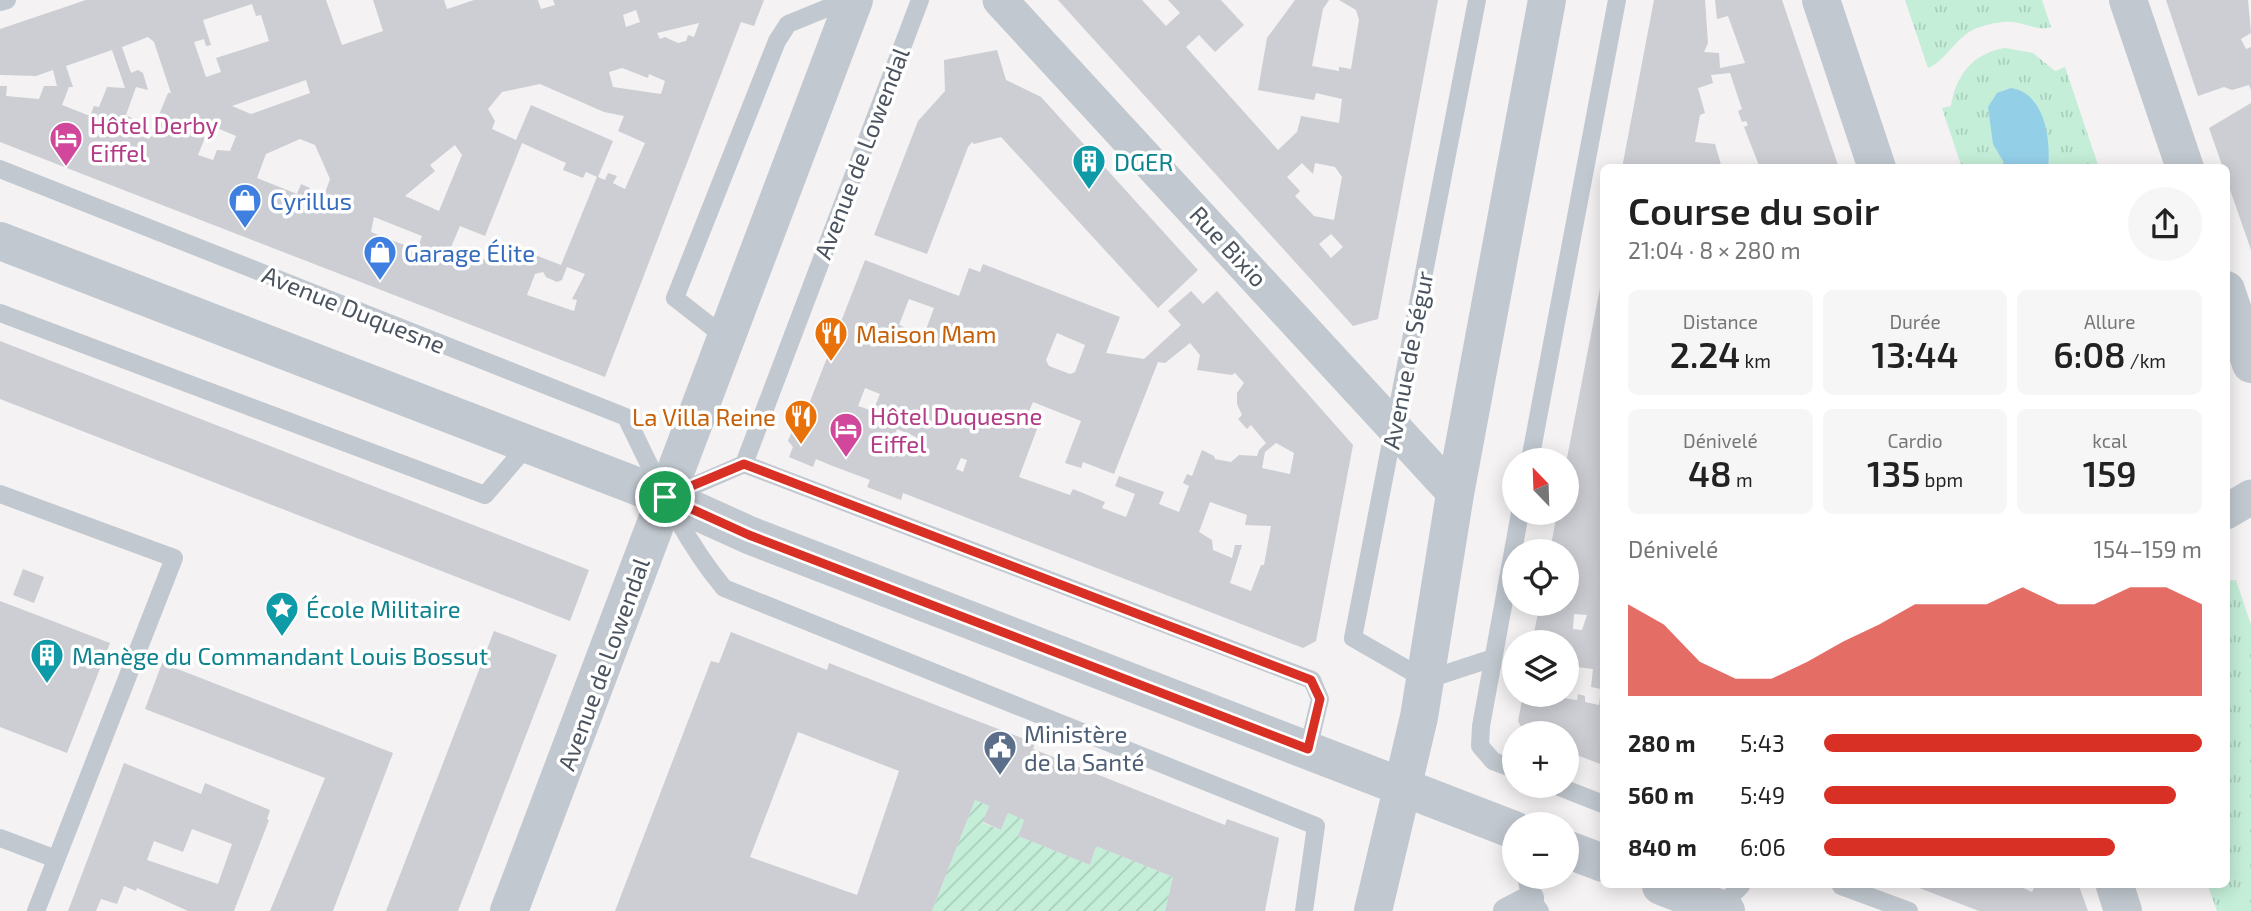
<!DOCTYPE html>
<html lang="fr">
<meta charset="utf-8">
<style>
body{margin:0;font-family:"Exo 2",sans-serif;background:#f6f6f6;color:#222;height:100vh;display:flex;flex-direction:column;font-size:26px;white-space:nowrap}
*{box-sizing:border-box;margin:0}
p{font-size:23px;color:#767676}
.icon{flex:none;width:38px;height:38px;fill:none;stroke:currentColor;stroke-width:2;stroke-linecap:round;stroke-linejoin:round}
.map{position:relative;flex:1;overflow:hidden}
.panel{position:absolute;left:1600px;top:164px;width:630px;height:724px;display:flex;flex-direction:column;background:#fff;border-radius:10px;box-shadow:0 4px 18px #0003}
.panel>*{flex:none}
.needle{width:46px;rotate:337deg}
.fabs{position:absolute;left:1502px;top:448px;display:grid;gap:14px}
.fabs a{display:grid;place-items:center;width:77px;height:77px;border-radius:50%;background:#fff;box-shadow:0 4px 18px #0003;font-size:35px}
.pin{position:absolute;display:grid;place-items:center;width:60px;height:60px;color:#fff;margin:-30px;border:4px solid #fff;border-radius:50%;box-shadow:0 2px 7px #0007}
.round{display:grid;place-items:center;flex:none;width:74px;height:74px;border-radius:37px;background:#f6f6f6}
.head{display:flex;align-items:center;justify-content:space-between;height:119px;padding:0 28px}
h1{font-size:38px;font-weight:600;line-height:52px}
.figures{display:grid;grid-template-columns:repeat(3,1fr);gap:10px;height:119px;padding:7px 28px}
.figures div{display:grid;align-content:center;border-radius:10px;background:#f6f6f6;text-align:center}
.figures b{font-size:35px;font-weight:600}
.figures small{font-size:19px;font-weight:400}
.figures p{font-size:19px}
.chart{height:196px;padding:14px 28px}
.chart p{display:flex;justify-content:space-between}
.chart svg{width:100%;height:126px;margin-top:7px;fill:#d93025;opacity:.7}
ul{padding:0 28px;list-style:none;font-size:23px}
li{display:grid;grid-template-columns:112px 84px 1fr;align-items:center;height:52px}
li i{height:18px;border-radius:9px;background:#d93025}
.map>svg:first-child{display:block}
.grass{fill:url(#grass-tufts)}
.garden{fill:url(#garden-furrows)}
.water{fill:#94cfe8}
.building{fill:#ccced4;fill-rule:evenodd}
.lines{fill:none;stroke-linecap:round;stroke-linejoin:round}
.service{stroke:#c1c8cf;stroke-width:18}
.pedestrian{stroke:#c1c8cf;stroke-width:26}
.minor{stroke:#c1c8cf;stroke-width:35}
.tertiary{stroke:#c1c8cf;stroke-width:38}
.route-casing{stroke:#fff;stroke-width:14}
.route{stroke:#d93025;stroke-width:9}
.labels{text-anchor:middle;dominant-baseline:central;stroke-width:7;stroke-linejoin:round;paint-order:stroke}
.hotel-label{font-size:24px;fill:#b23c85;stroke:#fff;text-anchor:start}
.street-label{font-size:24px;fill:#4a535e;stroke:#fff}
.culture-label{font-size:24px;fill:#0d838f;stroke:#fff;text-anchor:start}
.shop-label{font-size:24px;fill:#366cbe;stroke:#fff;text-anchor:start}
.food-label{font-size:24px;fill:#c56008;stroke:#fff;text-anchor:start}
.service-label{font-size:24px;fill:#4e5e75;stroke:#fff;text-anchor:start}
</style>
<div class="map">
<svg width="2251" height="911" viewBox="0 0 2251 911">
<defs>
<pattern id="grass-tufts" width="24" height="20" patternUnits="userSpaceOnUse" patternTransform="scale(1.75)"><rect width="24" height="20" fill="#c4eed8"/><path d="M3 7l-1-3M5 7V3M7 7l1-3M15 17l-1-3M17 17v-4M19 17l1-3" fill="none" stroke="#aacebc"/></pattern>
<pattern id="garden-furrows" width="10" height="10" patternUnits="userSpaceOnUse" patternTransform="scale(1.75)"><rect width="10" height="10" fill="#c4eed8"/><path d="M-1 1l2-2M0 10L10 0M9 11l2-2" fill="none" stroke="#aacebc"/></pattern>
</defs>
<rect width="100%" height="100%" fill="#f4f2f2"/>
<path class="grass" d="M 1905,0 L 2042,0 L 2051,27 C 2037,31 2028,24 2013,22 C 2002,21 1990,24 1980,27 C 1956,34 1948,60 1928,68 Z
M 2005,48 L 2033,53 L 2055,71 L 2065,67 L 2099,168 L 1962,168 L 1942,108 L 1951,106 C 1956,74 1974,53 2005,48 Z
M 2236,580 L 2251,625 L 2251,911 L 2217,911 L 2208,886 L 2226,886 L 2226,581 Z"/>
<path class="garden" d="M 975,800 L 989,806 L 983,823 L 1001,830 L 1008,813 L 1024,820 L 1018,836 L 1090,865 L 1096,846 L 1173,877 L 1165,911 L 932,911 Z"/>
<path class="water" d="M 2011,88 C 2045,93 2051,140 2048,168 L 2007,168 L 1993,144 L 1988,107 L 1997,93 Z"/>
<path class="building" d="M 86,0 L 326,0 L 342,45 L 383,31 L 373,0 L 444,0 L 447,9 L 474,0 L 538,0 L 541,9 L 555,5 L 553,0 L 764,0 L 754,26 L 741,22 L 605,377 L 0,142 L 0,86 L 7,86 L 6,96 L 39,99 L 44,86 L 57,86 L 53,70 L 36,76 L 0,75 L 0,29 ZM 252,4 L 256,16 L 261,15 L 269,41 L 216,58 L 221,72 L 206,77 L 194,42 L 204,39 L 206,46 L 211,45 L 203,20 ZM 636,10 L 640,22 L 626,27 L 623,15 ZM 699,23 L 694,37 L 688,35 L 686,41 L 678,43 L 665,37 L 660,39 L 657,33 ZM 148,37 L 154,42 L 171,93 L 168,93 L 149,139 L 139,135 L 143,125 L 126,115 L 136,87 L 148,90 L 143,73 L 138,70 L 131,73 L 122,47 ZM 112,50 L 125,88 L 107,87 L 99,107 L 94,106 L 90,116 L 62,105 L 69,87 L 73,87 L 66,66 ZM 622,68 L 648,78 L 649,74 L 665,81 L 661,94 L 613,87 L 609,72 ZM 306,80 L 310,93 L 251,114 L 232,106 ZM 540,84 L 604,112 L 624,116 L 618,131 L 645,143 L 625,189 L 613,183 L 617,176 L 608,173 L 605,180 L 598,177 L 613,141 L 531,105 L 516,140 L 492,129 L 495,121 L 488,109 L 502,92 ZM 210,125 L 236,136 L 230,151 L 217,150 L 213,160 L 198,155 ZM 300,139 L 315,145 L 330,179 L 321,204 L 306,197 L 310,188 L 301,184 L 297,194 L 257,178 L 266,154 ZM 522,143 L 566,163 L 563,170 L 583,178 L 586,172 L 597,177 L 561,265 L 499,241 L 491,262 L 464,252 L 459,265 L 446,259 L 460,226 L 485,236 ZM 455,145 L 462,155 L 439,211 L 405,196 L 435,171 L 430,165 ZM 374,217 L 422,236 L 417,250 L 371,232 ZM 567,267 L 585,274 L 572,299 L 577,300 L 574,311 L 527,295 L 535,274 L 543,272 L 546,277 L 557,282 L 562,280 Z
M 1058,0 L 1142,0 L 1166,26 L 1180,13 L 1168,0 L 1221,0 L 1244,25 L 1215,52 L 1199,35 L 1186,47 L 1278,150 L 1297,132 L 1301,116 L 1339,123 L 1342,99 L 1316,93 L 1314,100 L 1258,90 L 1267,38 L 1295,0 L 1329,0 L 1323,9 L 1312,66 L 1339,71 L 1339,67 L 1351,69 L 1359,20 L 1356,10 L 1339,0 L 1438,0 L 1378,319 L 1353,326 ZM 1302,163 L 1313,174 L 1315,163 L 1335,167 L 1342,177 L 1334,220 L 1314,216 L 1295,196 L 1300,191 L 1287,177 ZM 1331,234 L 1343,247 L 1331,258 L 1319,244 Z
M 1654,0 L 1705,0 L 1708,43 L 1704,52 L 1719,53 L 1720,68 L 1745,63 L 1728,16 L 1717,19 L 1715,0 L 1782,0 L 1839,168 L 1760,168 L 1744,127 L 1748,125 L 1746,121 L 1742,122 L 1738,111 L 1742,109 L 1730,73 L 1711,75 L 1713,83 L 1698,88 L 1705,113 L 1700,115 L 1695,142 L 1715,144 L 1722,168 L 1622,168 Z
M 2166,0 L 2248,0 L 2251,33 L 2241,39 L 2246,49 L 2251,47 L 2251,90 L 2249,85 L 2232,90 L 2224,87 L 2198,96 Z
M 997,50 L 1006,80 L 1041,97 L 1198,270 L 1158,308 L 1001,137 L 974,144 L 972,142 L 968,147 L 927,254 L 874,235 L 918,121 L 945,91 L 944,60 Z
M 2251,103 L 2251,250 L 2226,178 L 2226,168 L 2223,168 L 2209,128 Z
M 865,260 L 959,296 L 969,268 L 980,272 L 983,264 L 1120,317 L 1106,353 L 1144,359 L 1181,325 L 1168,311 L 1191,291 L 1203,304 L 1217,291 L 1353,445 L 1316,641 L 1303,648 L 903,493 L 901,500 L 867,487 L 870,480 L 830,465 L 816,459 L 813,467 L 789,457 L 793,447 L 788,441 L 804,402 L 809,404 ZM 909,299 L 934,308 L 924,335 L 899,325 ZM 1057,333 L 1085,345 L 1075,372 L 1070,374 L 1049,366 L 1046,360 ZM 1190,343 L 1200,355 L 1197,370 L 1232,375 L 1235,373 L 1244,383 L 1237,393 L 1237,404 L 1242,415 L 1238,419 L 1247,429 L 1251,425 L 1266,443 L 1259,450 L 1257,456 L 1239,455 L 1231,462 L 1215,459 L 1214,456 L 1202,450 L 1192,476 L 1187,474 L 1183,483 L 1189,486 L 1179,512 L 1159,504 L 1164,492 L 1119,476 L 1115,486 L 1135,494 L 1126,517 L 1102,508 L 1105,502 L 1073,489 L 1070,495 L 1019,477 L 1040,421 L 1027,416 L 1033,402 L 1081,421 L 1065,463 L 1081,468 L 1083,462 L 1114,474 L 1158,362 L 1165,363 ZM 865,388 L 880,394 L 873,411 L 858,406 ZM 897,429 L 916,437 L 914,442 L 902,441 L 895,435 ZM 1276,443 L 1294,453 L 1290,474 L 1262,468 L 1265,452 ZM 961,458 L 967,460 L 963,472 L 956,469 ZM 1210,502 L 1247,515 L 1245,525 L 1271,526 L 1264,565 L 1261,565 L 1251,591 L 1230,583 L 1242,545 L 1235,545 L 1232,558 L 1213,550 L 1212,540 L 1199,532 Z
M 1602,278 L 1603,278 L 1603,765 L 1566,751 L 1566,733 L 1525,733 L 1518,721 L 1523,695 L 1564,695 L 1563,698 L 1577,700 L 1578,694 L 1585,696 L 1585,702 L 1599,705 L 1601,689 L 1591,687 L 1593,669 L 1569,666 L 1566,673 L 1566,642 L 1532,642 L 1540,604 L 1566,604 L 1566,551 L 1550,551 L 1557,513 L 1566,513 L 1566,463 ZM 1574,614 L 1587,615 L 1582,630 L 1573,629 Z
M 0,341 L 589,570 L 570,621 L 0,399 Z
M 23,569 L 44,577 L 34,603 L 13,595 Z
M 0,601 L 110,643 L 67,753 L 0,727 Z
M 494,631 L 557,655 L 458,911 L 386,911 Z
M 731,632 L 827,670 L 829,663 L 941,707 L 1035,743 L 1033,749 L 1225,825 L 1227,819 L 1279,838 L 1265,911 L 1165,911 L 1173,877 L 1096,846 L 1090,865 L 1018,836 L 1024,820 L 1008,813 L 1001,830 L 983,822 L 989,806 L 975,800 L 932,911 L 615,911 L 711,661 L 719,663 ZM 798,732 L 899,771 L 857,895 L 750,857 Z
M 162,663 L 393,753 L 333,911 L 270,911 L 325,778 L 145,709 Z
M 124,763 L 201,794 L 205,783 L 270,810 L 267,819 L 269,820 L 234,911 L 188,911 L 137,888 L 136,891 L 124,886 L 117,904 L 101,899 L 96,911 L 68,911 ZM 192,829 L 232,844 L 218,884 L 147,860 L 154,841 L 183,852 Z
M 1914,886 L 2019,886 L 2032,892 L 2035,886 L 2079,886 L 2088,911 L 1979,911 Z"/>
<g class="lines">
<path class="service" d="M 1477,0 L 1353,638 L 1426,680 L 1493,658
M 0,2 L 7,0
M 0,169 L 626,417 C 655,476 682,538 724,588 L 1316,826 L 1304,911
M 0,313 L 485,495 L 527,446
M 726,338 L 675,298 L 777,41 L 788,24 L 847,0
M 1530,460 L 1617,0
M 744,464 L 1312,680 L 1320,699 L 1308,749
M 744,464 L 920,0
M 0,494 L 174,558 L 36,911
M 670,496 L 744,464
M 1514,769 L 1493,761 L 1480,746 L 1481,726 L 1520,513
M 1557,786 L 1603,804
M 0,838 L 56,859
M 1526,877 L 1531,898 L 1540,911
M 1841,886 L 1909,911
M 1719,908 L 1741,886"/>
<path class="pedestrian" d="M 1506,911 L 1531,898"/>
<path class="minor" d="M 1000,0 L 1455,494
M 2226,512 L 2251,497"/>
<path class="tertiary" d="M 1821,0 L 1877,168
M 2128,0 L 2185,168
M 0,241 L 665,497 L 749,535 L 1514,830
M 2226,290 L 2251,364
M 1566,849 L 1603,863
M 1661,886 L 1726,911
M 2115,886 L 2123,911
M 509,911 L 854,0
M 1373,911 L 1419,717 L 1455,494 L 1547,0"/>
</g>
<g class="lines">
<defs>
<path id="route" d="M 744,464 L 1311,680 L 1320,699 L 1308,749 L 749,535 L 665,497 Z"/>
</defs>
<use href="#route" class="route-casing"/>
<use href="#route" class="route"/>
</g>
<defs>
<symbol id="hotel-pin" viewBox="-11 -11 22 30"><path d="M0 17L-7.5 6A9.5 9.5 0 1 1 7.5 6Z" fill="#d1479c" stroke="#fff"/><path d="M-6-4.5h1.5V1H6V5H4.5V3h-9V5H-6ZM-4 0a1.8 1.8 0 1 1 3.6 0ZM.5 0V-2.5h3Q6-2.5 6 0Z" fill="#fff"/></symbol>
<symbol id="building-pin" viewBox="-11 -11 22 30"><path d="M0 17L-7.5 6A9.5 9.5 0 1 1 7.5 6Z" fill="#0f9aa8" stroke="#fff"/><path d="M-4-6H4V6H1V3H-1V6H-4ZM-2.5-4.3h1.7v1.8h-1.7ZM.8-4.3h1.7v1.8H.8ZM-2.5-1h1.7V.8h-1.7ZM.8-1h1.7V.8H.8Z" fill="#fff"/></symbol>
<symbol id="shop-pin" viewBox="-11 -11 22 30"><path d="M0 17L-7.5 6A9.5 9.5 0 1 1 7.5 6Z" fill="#3f7fe0" stroke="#fff"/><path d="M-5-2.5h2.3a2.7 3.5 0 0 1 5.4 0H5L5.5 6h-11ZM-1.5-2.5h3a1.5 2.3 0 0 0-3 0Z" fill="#fff"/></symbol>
<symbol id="restaurant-pin" viewBox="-11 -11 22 30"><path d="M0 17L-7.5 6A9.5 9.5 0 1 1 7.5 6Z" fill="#e8710a" stroke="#fff"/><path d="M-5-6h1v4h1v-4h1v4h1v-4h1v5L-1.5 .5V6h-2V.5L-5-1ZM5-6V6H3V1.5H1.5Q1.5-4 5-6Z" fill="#fff"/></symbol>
<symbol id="sight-pin" viewBox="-11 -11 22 30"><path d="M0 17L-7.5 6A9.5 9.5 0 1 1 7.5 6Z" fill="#0f9aa8" stroke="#fff"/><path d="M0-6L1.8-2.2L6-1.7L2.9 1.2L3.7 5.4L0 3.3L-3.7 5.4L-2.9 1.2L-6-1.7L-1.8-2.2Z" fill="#fff"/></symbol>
<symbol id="civic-pin" viewBox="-11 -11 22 30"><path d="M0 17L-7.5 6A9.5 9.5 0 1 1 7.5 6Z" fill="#5c6f8a" stroke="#fff"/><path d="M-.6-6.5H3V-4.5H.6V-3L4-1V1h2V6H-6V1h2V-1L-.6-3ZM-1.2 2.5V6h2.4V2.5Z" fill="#fff"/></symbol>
</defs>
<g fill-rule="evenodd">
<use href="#hotel-pin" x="47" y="119" width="38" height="52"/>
<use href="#building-pin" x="1070" y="142" width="38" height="52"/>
<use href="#shop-pin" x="226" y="181" width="38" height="52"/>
<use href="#shop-pin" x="361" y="233" width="38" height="52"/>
<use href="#restaurant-pin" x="812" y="314" width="38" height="52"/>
<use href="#restaurant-pin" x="782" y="397" width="38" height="52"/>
<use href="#hotel-pin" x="827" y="410" width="38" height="52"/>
<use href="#sight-pin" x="263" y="589" width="38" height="52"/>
<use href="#building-pin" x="28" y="636" width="38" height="52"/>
<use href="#civic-pin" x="981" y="728" width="38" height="52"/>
</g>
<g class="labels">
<g class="hotel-label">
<text x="90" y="124">Hôtel Derby<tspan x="90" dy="28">Eiffel</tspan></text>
<text x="870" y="415">Hôtel Duquesne<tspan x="870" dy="28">Eiffel</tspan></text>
</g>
<g class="street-label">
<text transform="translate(861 153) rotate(-69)">Avenue de Lowendal</text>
<text transform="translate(1229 246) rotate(47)">Rue Bixio</text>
<text transform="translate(354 309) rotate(22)">Avenue Duquesne</text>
<text transform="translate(1407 360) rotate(-79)">Avenue de Ségur</text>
<text transform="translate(603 664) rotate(-70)">Avenue de Lowendal</text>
</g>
<g class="culture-label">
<text x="1114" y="161">DGER</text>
<text x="306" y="608">École Militaire</text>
<text x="72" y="655">Manège du Commandant Louis Bossut</text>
</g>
<g class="shop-label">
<text x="270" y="200">Cyrillus</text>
<text x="404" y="252">Garage Élite</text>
</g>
<g class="food-label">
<text x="856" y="333">Maison Mam</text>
<text x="776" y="416" text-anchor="end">La Villa Reine</text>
</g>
<g class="service-label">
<text x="1024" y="733">Ministère<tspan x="1024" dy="28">de la Santé</tspan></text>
</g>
</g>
</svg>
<div class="fabs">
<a><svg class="needle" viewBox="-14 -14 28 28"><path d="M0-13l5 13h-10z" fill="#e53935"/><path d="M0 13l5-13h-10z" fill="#767676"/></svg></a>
<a><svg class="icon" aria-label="locate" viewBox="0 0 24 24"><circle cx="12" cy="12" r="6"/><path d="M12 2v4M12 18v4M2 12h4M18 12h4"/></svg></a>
<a><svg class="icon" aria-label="layers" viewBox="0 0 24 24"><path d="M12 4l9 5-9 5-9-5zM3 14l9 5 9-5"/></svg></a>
<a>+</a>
<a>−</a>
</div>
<div class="pin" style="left:665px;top:497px;background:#1e9e55"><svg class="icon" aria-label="arrive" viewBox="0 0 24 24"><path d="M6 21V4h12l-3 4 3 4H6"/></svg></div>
<section class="panel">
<div class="head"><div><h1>Course du soir</h1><p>21:04 · 8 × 280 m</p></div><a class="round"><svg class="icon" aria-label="share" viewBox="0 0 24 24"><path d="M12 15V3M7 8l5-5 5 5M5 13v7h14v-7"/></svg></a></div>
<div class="figures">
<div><p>Distance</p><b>2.24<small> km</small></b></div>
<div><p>Durée</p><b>13:44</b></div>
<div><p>Allure</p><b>6:08<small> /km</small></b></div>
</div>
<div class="figures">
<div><p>Dénivelé</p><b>48<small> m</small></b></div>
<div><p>Cardio</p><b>135<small> bpm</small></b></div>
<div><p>kcal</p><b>159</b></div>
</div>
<div class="chart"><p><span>Dénivelé</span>154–159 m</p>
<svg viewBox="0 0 160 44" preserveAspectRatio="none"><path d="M0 44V12L10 19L20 32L30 38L40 38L50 32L60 25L70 19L80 12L90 12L100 12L110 6L120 12L130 12L140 6L150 6L160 12V44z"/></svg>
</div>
<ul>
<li><b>280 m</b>5:43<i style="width:100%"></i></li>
<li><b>560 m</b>5:49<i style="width:93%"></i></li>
<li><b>840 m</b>6:06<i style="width:77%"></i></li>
</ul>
</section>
</div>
